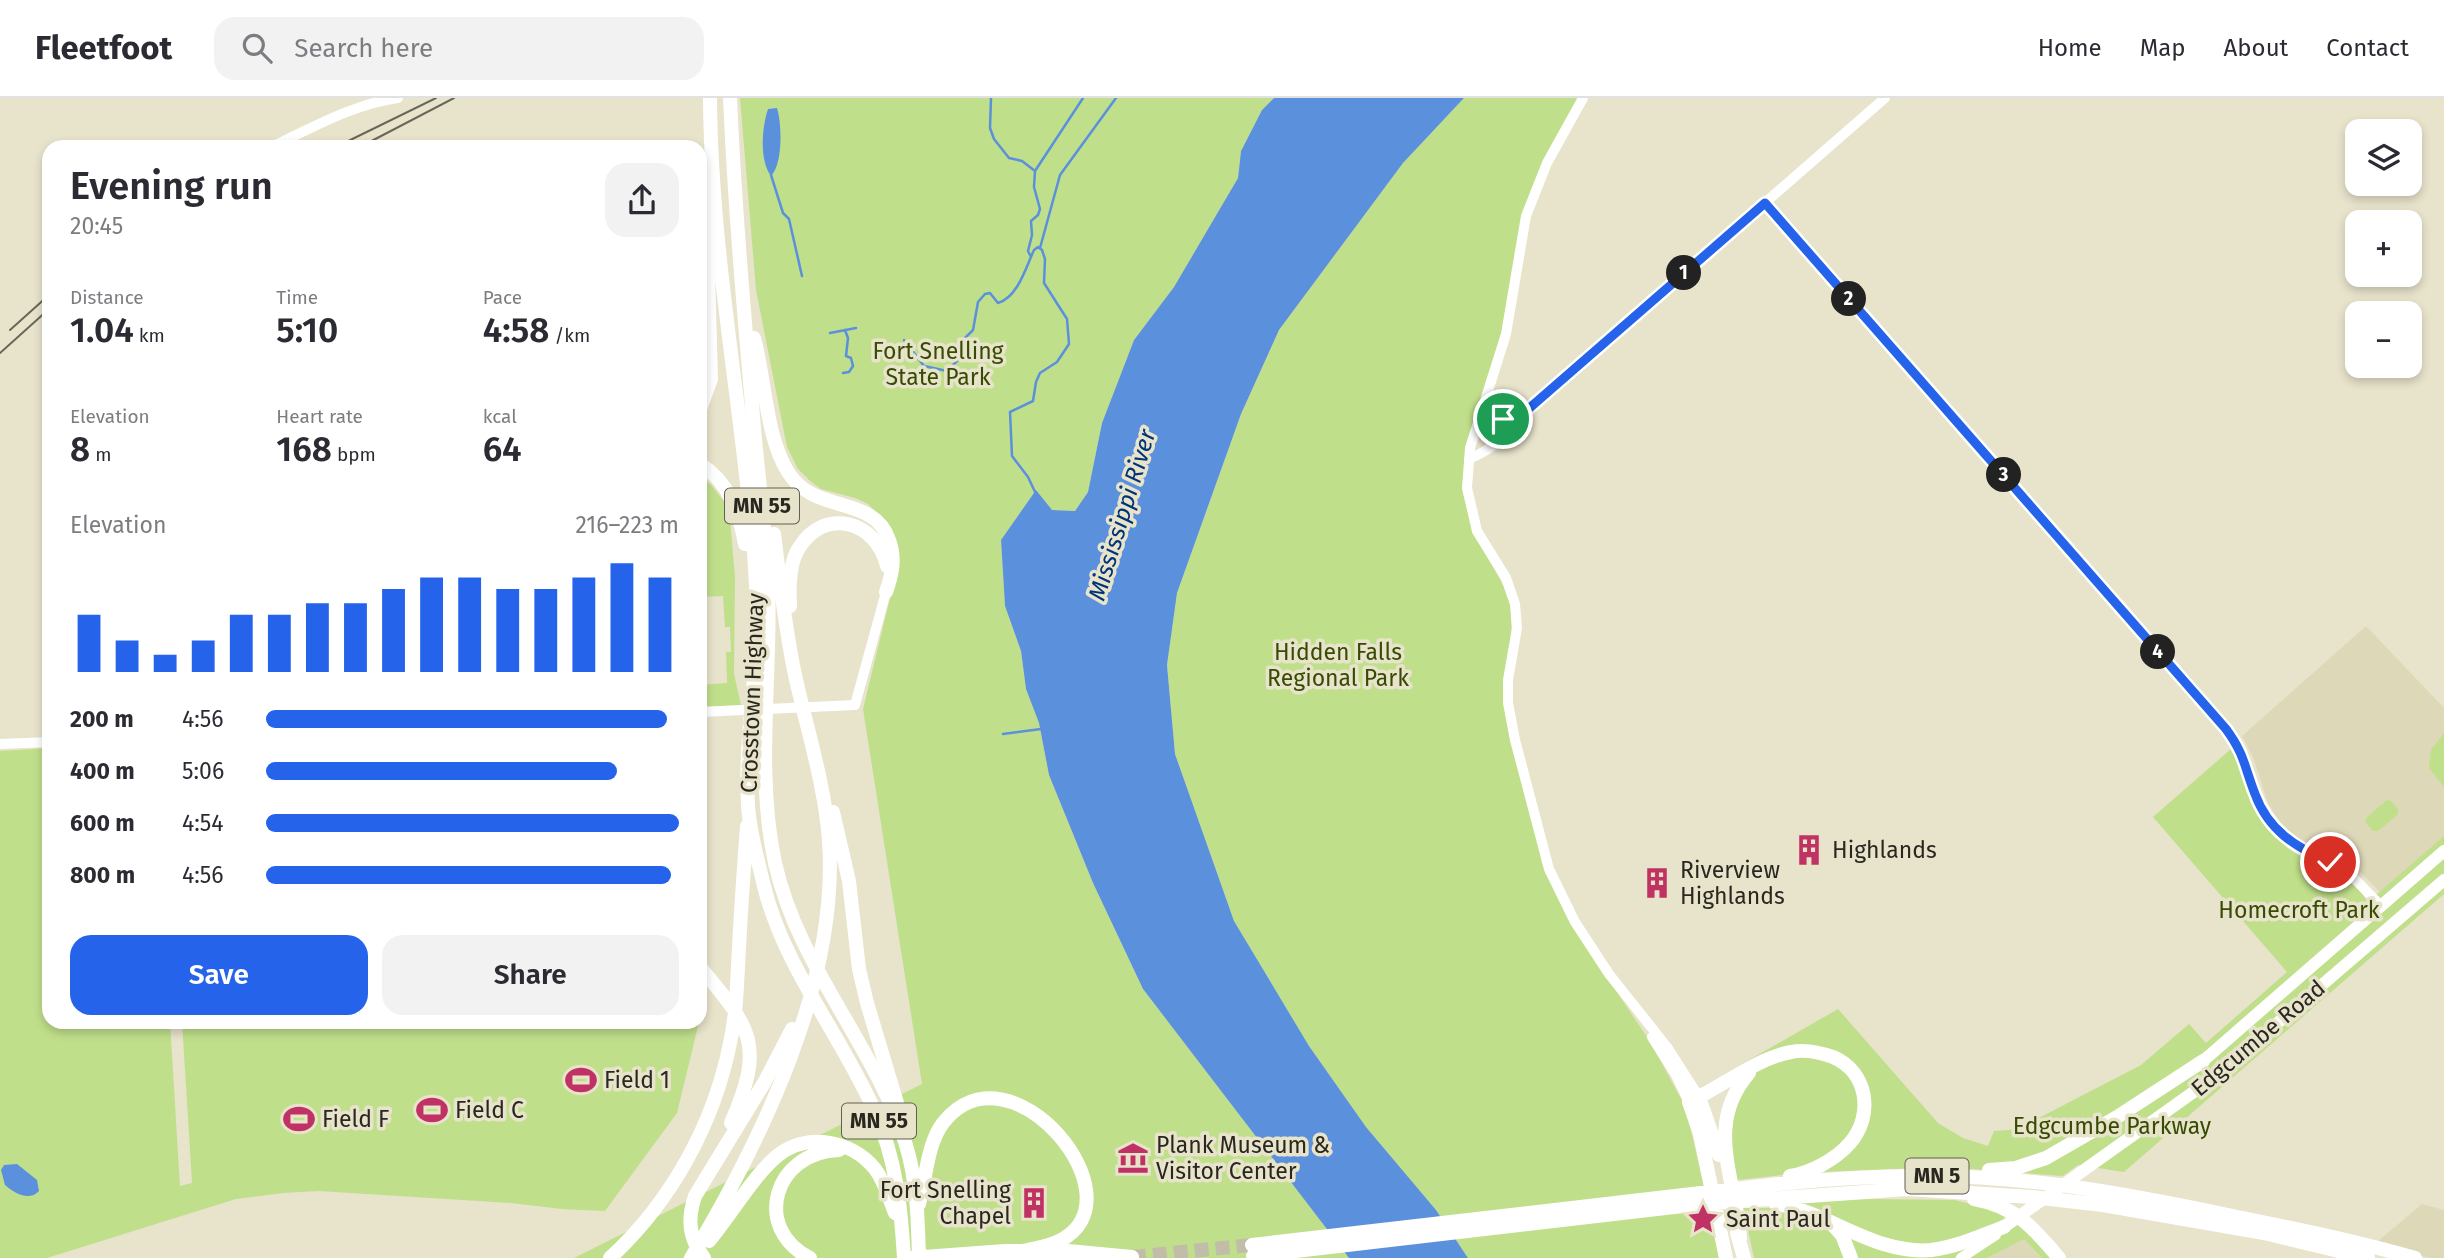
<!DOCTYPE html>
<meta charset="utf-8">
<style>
body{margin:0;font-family:"Fira Sans",sans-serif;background:#f2f2f3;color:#2b2b33;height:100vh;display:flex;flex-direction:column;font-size:26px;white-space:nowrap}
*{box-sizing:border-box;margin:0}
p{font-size:23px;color:#7c7c81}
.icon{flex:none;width:38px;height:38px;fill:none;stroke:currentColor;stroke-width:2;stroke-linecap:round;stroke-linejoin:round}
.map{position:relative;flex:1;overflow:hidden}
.drawer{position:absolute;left:42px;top:42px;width:665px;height:889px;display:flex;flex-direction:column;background:#fff;border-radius:21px;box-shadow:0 4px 10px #0003}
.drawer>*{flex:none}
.fabs{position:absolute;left:2345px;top:21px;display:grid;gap:14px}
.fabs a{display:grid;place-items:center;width:77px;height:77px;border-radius:14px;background:#fff;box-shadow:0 4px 10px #0003;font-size:35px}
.pin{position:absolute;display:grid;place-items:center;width:60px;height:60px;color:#fff;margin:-30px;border:4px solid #fff;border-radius:50%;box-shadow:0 2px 7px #0007}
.km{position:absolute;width:35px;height:35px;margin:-18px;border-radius:50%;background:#222;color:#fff;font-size:19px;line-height:35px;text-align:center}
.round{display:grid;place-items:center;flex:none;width:74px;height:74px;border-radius:21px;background:#f2f2f3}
.headline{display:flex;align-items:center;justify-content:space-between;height:119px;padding:0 28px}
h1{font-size:38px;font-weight:600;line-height:52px}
.stats{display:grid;grid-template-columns:repeat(3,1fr);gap:10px;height:119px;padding:7px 28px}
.stats div{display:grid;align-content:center}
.stats b{font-size:35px;font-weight:600}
.stats small{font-size:19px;font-weight:400}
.stats p{font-size:19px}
.chart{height:196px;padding:14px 28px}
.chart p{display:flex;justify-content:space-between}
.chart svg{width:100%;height:126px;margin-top:7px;stroke:#2563eb;stroke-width:6}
.button{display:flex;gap:14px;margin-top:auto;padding:14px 28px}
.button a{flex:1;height:80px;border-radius:21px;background:#2563eb;color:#fff;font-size:28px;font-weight:600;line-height:80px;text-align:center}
.button a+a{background:#f2f2f3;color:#2b2b33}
ul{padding:0 28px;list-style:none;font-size:23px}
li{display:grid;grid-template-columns:112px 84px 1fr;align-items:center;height:52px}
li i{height:18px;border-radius:9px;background:#2563eb}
header{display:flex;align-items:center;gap:42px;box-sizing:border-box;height:98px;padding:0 35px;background:#fff;border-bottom:2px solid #e1e1e2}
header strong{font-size:33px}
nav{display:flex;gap:38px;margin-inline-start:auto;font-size:24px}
.search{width:490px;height:63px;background:#f2f2f3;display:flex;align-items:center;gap:18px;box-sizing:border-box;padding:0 24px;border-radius:21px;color:#7c7c81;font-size:26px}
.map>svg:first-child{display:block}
.built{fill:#ddd8b8}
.green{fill:#c0df8b}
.water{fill:#5b90dc}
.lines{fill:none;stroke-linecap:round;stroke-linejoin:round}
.stream{stroke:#5b90dc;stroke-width:2.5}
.highway-tunnel{stroke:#c2bda9;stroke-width:14;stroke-dasharray:14 7;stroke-linecap:butt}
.minor{stroke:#fff;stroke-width:10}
.major{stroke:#fff;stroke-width:12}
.highway{stroke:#fff;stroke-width:14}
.tram{stroke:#696659;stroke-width:2}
.route-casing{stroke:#fff;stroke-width:14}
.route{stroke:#2563eb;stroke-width:9}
.labels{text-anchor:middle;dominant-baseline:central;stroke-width:7;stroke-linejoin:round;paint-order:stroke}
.shield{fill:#e8e3cb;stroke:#625f53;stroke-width:2}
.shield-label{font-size:21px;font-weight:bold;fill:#29271f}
.park-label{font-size:23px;fill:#374b02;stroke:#e8e3cb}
.street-label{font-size:23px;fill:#29271f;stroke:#e8e3cb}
.poi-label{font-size:23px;fill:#29271f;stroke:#e8e3cb;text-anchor:start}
.water-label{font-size:24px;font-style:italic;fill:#003478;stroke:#e8e3cb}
</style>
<header>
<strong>Fleetfoot</strong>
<div class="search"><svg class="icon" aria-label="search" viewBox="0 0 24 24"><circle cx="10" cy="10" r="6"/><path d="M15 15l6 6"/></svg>Search here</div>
<nav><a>Home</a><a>Map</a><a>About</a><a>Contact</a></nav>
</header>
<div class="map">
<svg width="2444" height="1160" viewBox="0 0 2444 1160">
<rect width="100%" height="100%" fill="#e8e3cb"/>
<path class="built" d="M 2366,528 L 2444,610 L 2444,743 L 2383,797 L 2357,771 L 2305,746 L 2282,727 L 2268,705 L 2253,659 L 2242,638 Z
M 2422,1106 L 2444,1112 L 2444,1160 L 2430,1160 L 2377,1144 Z
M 2024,1140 L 2042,1160 L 1987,1160 Z"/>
<path class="green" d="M 740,0 L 1274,0 L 1262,12 L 1241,53 L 1238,80 L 1174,189 L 1134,242 L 1102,325 L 1088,394 L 1075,413 L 1051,412 L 1036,392 L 1001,442 L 1005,508 L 1021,553 L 1026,591 L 1039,625 L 1049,677 L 1093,785 L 1143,891 L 1349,1160 L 574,1160 L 922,986 L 863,611 L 891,496 L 880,418 L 868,406 L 855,400 L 821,391 L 809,382 L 798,371 L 787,349 L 756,192 Z
M 1464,0 L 1578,0 L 1522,117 L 1498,257 L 1465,389 L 1481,447 L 1510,500 L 1512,543 L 1506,595 L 1542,765 L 1567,819 L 1651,945 L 1686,1010 L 1720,1160 L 1468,1160 L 1436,1112 L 1366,1029 L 1309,948 L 1234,823 L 1175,656 L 1167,567 L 1177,495 L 1241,316 L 1279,232 L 1403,65 Z
M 700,378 L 712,388 L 729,410 L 735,479 L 734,576 L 741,607 L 700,609 L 700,587 L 727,585 L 726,554 L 731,554 L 730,529 L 725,529 L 723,498 L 700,499 L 700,468 L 703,467 Z
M 2444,635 L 2444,689 L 2429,670 L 2431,652 Z
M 49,650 L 49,924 L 170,924 L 180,1088 L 192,1085 L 182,924 L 699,924 L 677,1015 L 605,1113 L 562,1111 L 511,1105 L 319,1093 L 283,1095 L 236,1101 L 47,1160 L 0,1160 L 0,653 Z
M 2231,651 C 2246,663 2244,684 2251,701 C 2257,716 2268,730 2279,742 C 2299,764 2332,767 2354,787 C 2359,791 2364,798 2368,804 L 2444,738 L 2444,796 L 2124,1074 L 2078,1067 L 2063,1078 L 1943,1069 L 1820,1074 L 1848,1052 L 1865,986 L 1812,949 L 1704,990 L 1702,989 L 1838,911 L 1938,1025 L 1963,1040 L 1988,1048 L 1994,1033 L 2009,1032 L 2033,1023 L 2141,967 L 2189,926 L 2206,945 L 2287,874 L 2153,719 Z
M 2387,702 L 2391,703 L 2398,711 L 2398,716 L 2378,733 L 2373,733 L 2366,725 L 2366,720 Z
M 1802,958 L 1836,964 L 1858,987 L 1858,1026 L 1834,1054 L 1790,1076 L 1737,1082 L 1730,1054 L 1730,1019 L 1754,975 L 1777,964 Z
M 1868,1101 L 1955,1102 L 2010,1116 L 1988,1131 L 1931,1148 L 1888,1143 L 1802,1107 L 1802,1104 Z
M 1743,1110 L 1778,1110 L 1830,1130 L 1847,1160 L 1754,1160 Z
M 2021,1124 L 2054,1160 L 2042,1160 L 2024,1141 L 1987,1160 L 1967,1160 Z
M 1853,1138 L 1868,1145 L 1970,1149 L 1954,1160 L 1855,1160 L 1849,1142 Z"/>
<path class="water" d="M 1274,0 L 1464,0 L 1403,65 L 1279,232 L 1241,316 L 1177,495 L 1167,567 L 1175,656 L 1234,823 L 1309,948 L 1366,1029 L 1436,1112 L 1468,1160 L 1349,1160 L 1143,891 L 1093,785 L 1049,677 L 1039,625 L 1026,591 L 1021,553 L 1005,508 L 1001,442 L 1036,392 L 1052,412 L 1075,413 L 1088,394 L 1102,325 L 1134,242 L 1174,189 L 1238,80 L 1241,53 L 1262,12 Z
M 777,10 C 782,26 783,66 771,78 C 759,62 762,29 768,11 Z
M 17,1066 L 37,1082 L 39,1093 C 29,1104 14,1095 5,1087 L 1,1072 L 4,1067 Z"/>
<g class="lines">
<path class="stream" d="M 991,0 L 990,30 L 994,41 L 1009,60 L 1022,63 L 1035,73 L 1034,89 L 1040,111 L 1038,117 L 1031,123 L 1032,137 L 1028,153 L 1031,159
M 1035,73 L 1083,0
M 771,77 L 783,115 L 789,121 L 802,178
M 1040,150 L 1060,77 L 1116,0
M 830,235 L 856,230
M 904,242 L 924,268 L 947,273 L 961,259 L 964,241 L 973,232 L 978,204 L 985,196 L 990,195 L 998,205 C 1018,199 1026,169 1034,152 L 1038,149 L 1042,152 L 1045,161 L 1044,185 L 1067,221 L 1069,246 L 1057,264 L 1040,275 L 1036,284 L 1033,303 L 1010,314 L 1012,358 L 1028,379 L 1036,396
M 843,275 L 849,274 L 853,268 L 851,260 L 846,258 L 848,240 L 845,232
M 1003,636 L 1041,631"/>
<path class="highway-tunnel" d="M 1132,1159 L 1252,1147"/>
<path class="minor" d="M 1583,0 L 1547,65 L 1526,118 L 1506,236 L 1470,350 L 1467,390 L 1477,433 L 1506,480 L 1515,506 L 1517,530 L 1508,582 L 1508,605 L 1515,642 L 1549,771 L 1575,824 L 1609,876 L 1667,949 L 1699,999
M 271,49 C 312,30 353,6 398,0
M 1765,105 L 2226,631 L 2244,661 L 2260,707 L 2276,731 L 2298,749 L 2347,773 L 2381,808
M 1481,315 L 1511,321 L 1526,313 L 1885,0
M 1469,361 C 1490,352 1512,336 1524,316
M 700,614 L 855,607 L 886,494
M 0,646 L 49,644
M 1652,939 L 1676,977 L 1689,1004
M 1961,1160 L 1996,1137"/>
<path class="major" d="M 2203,963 L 2444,753
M 2004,1129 L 2216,978 L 2444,782"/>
<path class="highway" d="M 710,0 C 711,153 741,302 754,454 C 755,474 757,494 757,514 C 758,578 744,641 748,706 C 749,733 758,762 764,788 C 784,870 842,938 875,1014 C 896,1061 901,1109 904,1160
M 730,0 C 735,114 745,227 755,341 C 759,383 764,424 767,466 C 774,566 754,667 775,765 C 798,869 875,947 906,1047 C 917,1083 918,1123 919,1160
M 754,240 C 765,280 766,340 788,374 C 814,417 874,396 889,442 C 896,461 892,477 886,494
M 700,311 L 711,281 L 706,104
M 700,366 C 729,384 739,414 745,446
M 790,508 C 789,490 789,465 799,450 C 824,408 877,423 887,468
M 833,714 L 849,783 L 859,871 L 867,905 L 897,1005
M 700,869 C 752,931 765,947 731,1025
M 1699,999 L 1719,1057
M 1989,1072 L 2016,1070 L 2046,1060 L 2117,1019 L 2203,963
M 1974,1101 C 2015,1108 2034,1130 2059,1160
M 919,1106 C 926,1081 927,1046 943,1025 C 1009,939 1145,1102 1059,1143 C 1048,1149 1034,1150 1023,1153
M 1776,1106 C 1829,1114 1875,1157 1931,1152 C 1957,1149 1979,1138 2004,1129
M 1831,1125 L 1842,1137 L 1851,1160
M 1737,1135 L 1744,1160
M 1740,1141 C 1737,1082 1703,1028 1749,975
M 709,1143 C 730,1118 754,1077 777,1058 C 806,1034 852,1042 875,1071 C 885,1084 889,1100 895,1115
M 1252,1147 L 1778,1086 C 1826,1081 1874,1078 1922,1078 C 2026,1077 2127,1096 2228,1117 C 2291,1130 2353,1142 2415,1160
M 1253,1158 L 1700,1106 L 1907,1091 L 2032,1099 L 2103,1107 L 2264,1135 L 2368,1160
M 610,1160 C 671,1104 714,1026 730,945 C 737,914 737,882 739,850 C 741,809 744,769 747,728
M 691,1160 C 762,1042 839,884 829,743 C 825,687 807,632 795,577 C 785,530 780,483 774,436
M 704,1160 C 689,1140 687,1122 695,1098 L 764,985 L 792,931
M 810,1160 C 752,1131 773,1054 839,1052
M 910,1160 L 1005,1153 L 1068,1153 L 1132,1159
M 1726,1160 L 1700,1036 L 1689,1004 C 1721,989 1757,960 1791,954 C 1805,951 1819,954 1833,959 C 1868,974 1874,1017 1850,1045 C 1836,1061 1811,1075 1790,1078"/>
<path class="tram" d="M 336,49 L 436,0
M 360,49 L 454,0
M 10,232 L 49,197
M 0,255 L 49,211"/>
</g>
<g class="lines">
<defs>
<path id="route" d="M 1503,321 L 1518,319 L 1526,313 L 1765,105 L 2226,631 C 2245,657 2244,668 2255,696 C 2268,732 2296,750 2330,764"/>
</defs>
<use href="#route" class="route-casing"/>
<use href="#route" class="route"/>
</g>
<defs>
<symbol id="building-bare" viewBox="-9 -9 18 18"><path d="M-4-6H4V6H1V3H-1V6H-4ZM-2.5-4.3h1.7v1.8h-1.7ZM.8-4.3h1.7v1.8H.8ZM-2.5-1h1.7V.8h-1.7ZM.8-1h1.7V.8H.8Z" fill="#c03263" stroke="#e8e3cb" stroke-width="2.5" paint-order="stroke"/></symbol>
<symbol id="stadium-bare" viewBox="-9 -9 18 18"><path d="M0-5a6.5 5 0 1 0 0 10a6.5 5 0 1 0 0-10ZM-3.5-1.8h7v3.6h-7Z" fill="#c03263" stroke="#e8e3cb" stroke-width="2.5" paint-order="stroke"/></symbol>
<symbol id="museum-bare" viewBox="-9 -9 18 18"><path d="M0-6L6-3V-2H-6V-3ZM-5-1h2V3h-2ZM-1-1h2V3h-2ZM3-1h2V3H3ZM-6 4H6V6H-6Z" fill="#c03263" stroke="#e8e3cb" stroke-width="2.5" paint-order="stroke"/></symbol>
<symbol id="sight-bare" viewBox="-9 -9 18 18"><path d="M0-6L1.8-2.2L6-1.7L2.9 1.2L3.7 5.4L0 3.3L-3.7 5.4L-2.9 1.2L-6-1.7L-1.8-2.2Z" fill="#c03263" stroke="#e8e3cb" stroke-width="2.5" paint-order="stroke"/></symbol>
</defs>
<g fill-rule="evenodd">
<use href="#building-bare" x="1787" y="730" width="44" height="44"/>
<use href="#building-bare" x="1635" y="763" width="44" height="44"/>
<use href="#stadium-bare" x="559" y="960" width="44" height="44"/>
<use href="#stadium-bare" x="410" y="990" width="44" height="44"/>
<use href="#stadium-bare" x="277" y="999" width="44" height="44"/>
<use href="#museum-bare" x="1111" y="1038" width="44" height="44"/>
<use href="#building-bare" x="1012" y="1083" width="44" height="44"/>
<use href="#sight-bare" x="1681" y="1099" width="44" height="44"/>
</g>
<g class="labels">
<g class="shield">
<rect x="725" y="390.5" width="74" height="35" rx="5"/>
<rect x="842" y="1005.5" width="74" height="35" rx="5"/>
<rect x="1905.5" y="1060.5" width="63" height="35" rx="5"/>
</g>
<g class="shield-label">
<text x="762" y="408">MN 55</text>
<text x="879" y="1023">MN 55</text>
<text x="1937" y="1078">MN 5</text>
</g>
<g class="park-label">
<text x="938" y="253">Fort Snelling<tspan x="938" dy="26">State Park</tspan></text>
<text x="1338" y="554">Hidden Falls<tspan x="1338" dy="26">Regional Park</tspan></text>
<text x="2299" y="812">Homecroft Park</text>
<text x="2112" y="1028">Edgcumbe Parkway</text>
</g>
<g class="street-label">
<text transform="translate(752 595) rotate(-88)">Crosstown Highway</text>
<text transform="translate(2258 940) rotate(-40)">Edgcumbe Road</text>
</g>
<g class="poi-label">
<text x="1832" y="752">Highlands</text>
<text x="1680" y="772">Riverview<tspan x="1680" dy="26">Highlands</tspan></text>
<text x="604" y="982">Field 1</text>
<text x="455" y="1012">Field C</text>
<text x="322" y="1021">Field F</text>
<text x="1156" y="1047">Plank Museum &amp;<tspan x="1156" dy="26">Visitor Center</tspan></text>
<text x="1011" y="1092" text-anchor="end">Fort Snelling<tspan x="1011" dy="26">Chapel</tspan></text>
<text x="1726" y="1121">Saint Paul</text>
</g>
<g class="water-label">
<text transform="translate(1122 417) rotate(-73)">Mississippi River</text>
</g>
</g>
</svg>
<div class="fabs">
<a><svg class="icon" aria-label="layers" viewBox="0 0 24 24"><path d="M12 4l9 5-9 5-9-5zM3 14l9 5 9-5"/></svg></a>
<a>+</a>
<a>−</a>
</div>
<div class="pin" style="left:1503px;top:321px;background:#1e9e55"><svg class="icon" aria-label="arrive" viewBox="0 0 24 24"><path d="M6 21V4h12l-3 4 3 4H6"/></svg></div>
<div class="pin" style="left:2330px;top:764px;background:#d93025"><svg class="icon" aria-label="check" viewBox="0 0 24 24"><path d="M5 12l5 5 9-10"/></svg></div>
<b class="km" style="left:1684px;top:175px">1</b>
<b class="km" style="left:1849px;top:201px">2</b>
<b class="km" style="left:2004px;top:377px">3</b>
<b class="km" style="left:2158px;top:554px">4</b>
<section class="drawer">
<div class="headline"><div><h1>Evening run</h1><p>20:45</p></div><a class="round"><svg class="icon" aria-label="share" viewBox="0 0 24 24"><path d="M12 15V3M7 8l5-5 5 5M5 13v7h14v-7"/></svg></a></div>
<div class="stats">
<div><p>Distance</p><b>1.04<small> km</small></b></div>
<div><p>Time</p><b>5:10</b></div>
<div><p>Pace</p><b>4:58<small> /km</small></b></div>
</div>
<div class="stats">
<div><p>Elevation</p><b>8<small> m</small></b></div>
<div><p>Heart rate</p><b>168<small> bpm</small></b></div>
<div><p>kcal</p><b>64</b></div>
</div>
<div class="chart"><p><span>Elevation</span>216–223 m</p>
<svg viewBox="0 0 160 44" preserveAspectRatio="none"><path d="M5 44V24M15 44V33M25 44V38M35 44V33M45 44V24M55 44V24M65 44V20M75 44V20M85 44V15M95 44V11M105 44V11M115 44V15M125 44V15M135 44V11M145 44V6M155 44V11"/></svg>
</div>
<ul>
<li><b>200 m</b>4:56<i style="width:97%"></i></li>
<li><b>400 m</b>5:06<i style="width:85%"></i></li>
<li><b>600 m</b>4:54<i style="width:100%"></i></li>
<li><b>800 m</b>4:56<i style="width:98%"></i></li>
</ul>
<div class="button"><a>Save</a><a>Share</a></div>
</section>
</div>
